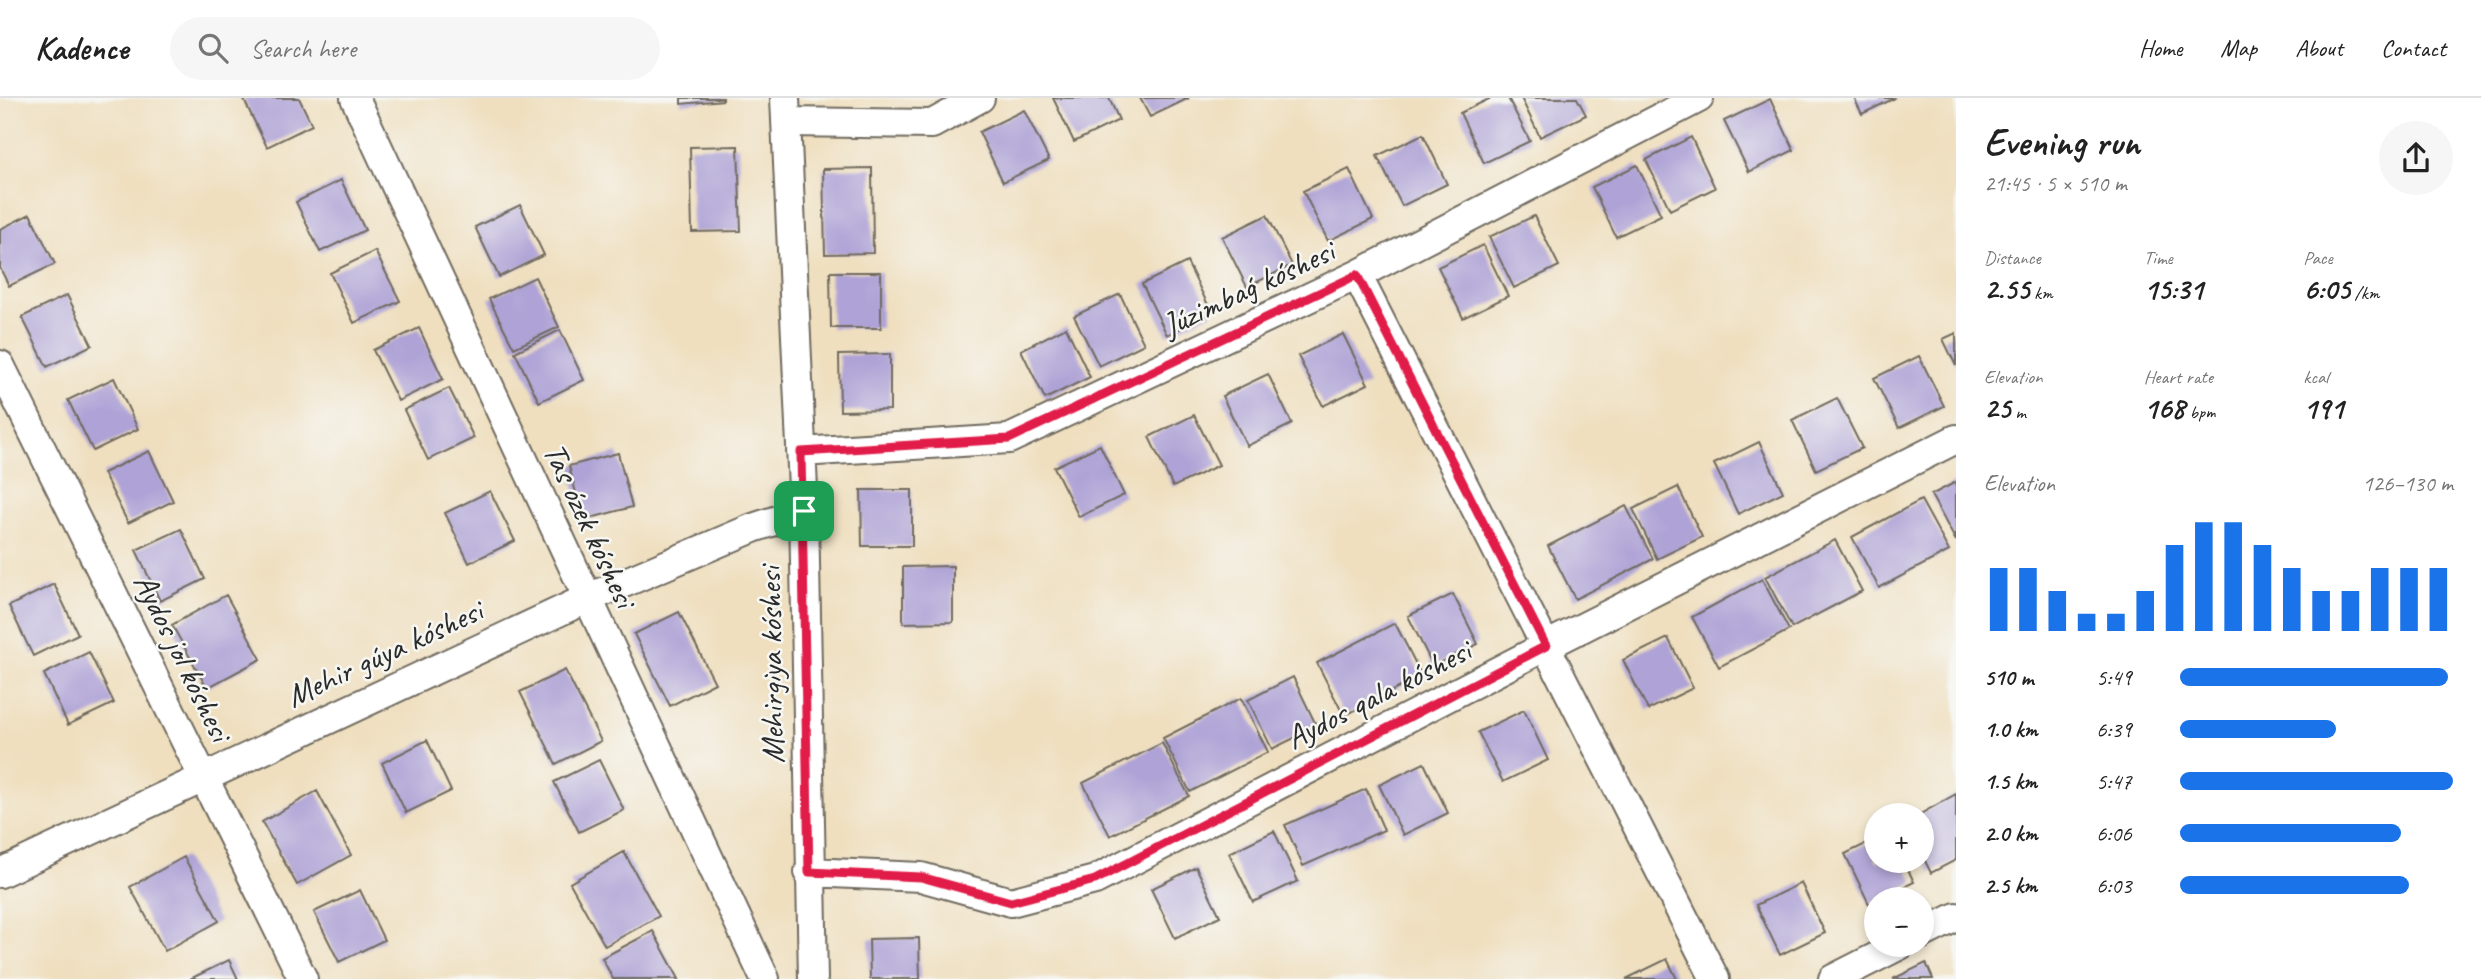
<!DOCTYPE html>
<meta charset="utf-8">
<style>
body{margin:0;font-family:Caveat,sans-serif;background:#f6f6f6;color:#222;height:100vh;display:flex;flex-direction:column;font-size:26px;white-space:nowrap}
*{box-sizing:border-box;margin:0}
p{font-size:23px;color:#767676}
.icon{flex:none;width:38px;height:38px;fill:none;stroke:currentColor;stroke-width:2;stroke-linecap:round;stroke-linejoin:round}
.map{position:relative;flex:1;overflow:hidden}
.panel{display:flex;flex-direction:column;background:#fff;width:525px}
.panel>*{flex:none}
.controls{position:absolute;left:1864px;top:705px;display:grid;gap:14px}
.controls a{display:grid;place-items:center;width:70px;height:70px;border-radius:50%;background:#fff;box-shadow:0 4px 10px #0003;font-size:35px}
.pin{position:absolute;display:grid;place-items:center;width:60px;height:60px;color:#fff;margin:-30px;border-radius:14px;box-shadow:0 4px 10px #0006}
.round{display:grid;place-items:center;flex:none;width:74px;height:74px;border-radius:37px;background:#f6f6f6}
.head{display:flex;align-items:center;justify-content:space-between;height:119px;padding:0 28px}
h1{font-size:38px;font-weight:600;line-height:52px}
.metrics{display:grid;grid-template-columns:repeat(3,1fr);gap:10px;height:119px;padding:7px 28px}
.metrics div{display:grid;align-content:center}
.metrics b{font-size:30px;font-weight:600}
.metrics small{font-size:19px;font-weight:400}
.metrics p{font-size:19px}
.chart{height:196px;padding:14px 28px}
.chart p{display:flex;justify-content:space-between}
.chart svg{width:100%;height:126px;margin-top:7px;stroke:#1a73e8;stroke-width:6}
ul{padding:0 28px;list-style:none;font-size:23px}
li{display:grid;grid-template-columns:112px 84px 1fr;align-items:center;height:52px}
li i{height:18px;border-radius:9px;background:#1a73e8}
header{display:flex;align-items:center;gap:42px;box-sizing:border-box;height:98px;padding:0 35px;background:#fff;border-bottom:2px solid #e0e0e0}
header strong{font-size:33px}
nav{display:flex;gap:38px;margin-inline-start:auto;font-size:24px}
.search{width:490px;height:63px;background:#f6f6f6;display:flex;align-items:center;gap:18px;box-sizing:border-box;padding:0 24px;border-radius:38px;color:#767676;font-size:26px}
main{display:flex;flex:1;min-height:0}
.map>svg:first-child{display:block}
.building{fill:#aea2d6}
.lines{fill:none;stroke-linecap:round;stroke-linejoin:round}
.minor-casing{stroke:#706a5f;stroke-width:32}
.minor{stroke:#fff;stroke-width:28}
.route-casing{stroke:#fff;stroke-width:14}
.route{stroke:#e11d48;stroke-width:9}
.labels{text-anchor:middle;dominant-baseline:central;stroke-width:5;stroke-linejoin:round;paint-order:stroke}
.street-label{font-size:33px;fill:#2b2b2b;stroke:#f6f6f2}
</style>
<header>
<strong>Kadence</strong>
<div class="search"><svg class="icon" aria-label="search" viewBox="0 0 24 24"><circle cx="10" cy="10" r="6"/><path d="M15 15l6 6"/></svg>Search here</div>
<nav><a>Home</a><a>Map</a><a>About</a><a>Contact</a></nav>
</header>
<main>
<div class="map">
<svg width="1956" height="881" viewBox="0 0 1956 881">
<rect width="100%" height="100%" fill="#f6f6f2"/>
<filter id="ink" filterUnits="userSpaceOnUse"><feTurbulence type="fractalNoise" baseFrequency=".0143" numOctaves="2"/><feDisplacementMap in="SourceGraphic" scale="14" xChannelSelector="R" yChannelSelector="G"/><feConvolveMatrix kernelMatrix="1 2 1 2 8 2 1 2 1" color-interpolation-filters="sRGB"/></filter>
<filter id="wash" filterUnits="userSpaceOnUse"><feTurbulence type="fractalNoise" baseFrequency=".00686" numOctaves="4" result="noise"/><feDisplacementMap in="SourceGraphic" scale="28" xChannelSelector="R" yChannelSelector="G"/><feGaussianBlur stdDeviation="1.57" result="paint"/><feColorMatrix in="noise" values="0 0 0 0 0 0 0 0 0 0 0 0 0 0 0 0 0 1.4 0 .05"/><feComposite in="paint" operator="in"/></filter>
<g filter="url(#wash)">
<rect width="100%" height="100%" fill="#efdfbf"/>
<g id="blocks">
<path class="building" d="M 243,0 L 299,0 L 312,27 L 267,49 Z
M 681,0 L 723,0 L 723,2 L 681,6 Z
M 1053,0 L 1109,0 L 1119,22 L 1074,44 Z
M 1140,0 L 1189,0 L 1150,19 Z
M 1491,0 L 1508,0 L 1530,43 L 1484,65 L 1460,15 Z
M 1521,0 L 1577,0 L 1586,17 L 1540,39 Z
M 1854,0 L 1895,0 L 1862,16 Z
M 1770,1 L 1794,52 L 1749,74 L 1724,23 Z
M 1024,12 L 1049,62 L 1003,84 L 979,34 Z
M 1423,36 L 1447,86 L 1402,108 L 1377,58 Z
M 1691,39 L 1715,90 L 1670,112 L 1646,62 Z
M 738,48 L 741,133 L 692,134 L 690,49 Z
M 1637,67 L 1661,117 L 1616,139 L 1592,89 Z
M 872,70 L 873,155 L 825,156 L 823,71 Z
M 1349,71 L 1373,121 L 1328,143 L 1303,93 Z
M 341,82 L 365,132 L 320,154 L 296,104 Z
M 520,107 L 544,157 L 499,179 L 475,129 Z
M 30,116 L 55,166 L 9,188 L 0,170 L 0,131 Z
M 1267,117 L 1292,167 L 1247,189 L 1222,139 Z
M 1534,118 L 1559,168 L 1514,190 L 1489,139 Z
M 1483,147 L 1508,198 L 1463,220 L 1438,169 Z
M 375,153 L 400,203 L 354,225 L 330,175 Z
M 1187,164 L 1212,215 L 1167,237 L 1142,186 Z
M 830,174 L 881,174 L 881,230 L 831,230 Z
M 535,179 L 559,229 L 514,250 L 489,201 Z
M 1120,196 L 1144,246 L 1099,268 L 1074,218 Z
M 67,197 L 92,247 L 47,269 L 22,219 Z
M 1066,229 L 1090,279 L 1045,301 L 1021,252 Z
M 419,230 L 443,281 L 398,303 L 373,252 Z
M 560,232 L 584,282 L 539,304 L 515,254 Z
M 1956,235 L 1956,268 L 1943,241 Z
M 1343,236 L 1368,286 L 1323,308 L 1298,258 Z
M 890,256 L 890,312 L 840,313 L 839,257 Z
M 1919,258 L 1944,308 L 1899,330 L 1874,280 Z
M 1268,276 L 1292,326 L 1247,348 L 1222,298 Z
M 114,280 L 138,331 L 93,353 L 68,302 Z
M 449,290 L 474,340 L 428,362 L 404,312 Z
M 1837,300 L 1862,350 L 1816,372 L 1792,322 Z
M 1194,317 L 1219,367 L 1173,389 L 1149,339 Z
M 1759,344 L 1783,394 L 1738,416 L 1714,366 Z
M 1100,347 L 1124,397 L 1079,419 L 1054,369 Z
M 149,353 L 173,403 L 128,425 L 103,375 Z
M 618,355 L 632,409 L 583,422 L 569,368 Z
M 1956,384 L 1956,443 L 1931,397 Z
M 1678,389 L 1702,439 L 1657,461 L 1633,411 Z
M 861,392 L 912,392 L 912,448 L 862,448 Z
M 490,393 L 515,443 L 469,465 L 445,415 Z
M 1921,402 L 1949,453 L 1879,490 L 1852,439 Z
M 1626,408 L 1653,461 L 1575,501 L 1548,448 Z
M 181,431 L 205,481 L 160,503 L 136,452 Z
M 1835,442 L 1862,493 L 1792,530 L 1765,479 Z
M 953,468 L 953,524 L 903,525 L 903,469 Z
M 1762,481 L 1789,532 L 1719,569 L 1692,519 Z
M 54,486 L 78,536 L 33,558 L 9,508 Z
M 1453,496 L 1478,546 L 1433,568 L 1408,518 Z
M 226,497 L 261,561 L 207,590 L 172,527 Z
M 679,514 L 715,585 L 670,608 L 634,536 Z
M 1395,525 L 1422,578 L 1344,618 L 1317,565 Z
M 1668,540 L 1693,590 L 1648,612 L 1623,562 Z
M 89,554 L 114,605 L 68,627 L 44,576 Z
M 565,572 L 601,643 L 556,666 L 520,594 Z
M 1293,579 L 1317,629 L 1272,651 L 1248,602 Z
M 1241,600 L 1268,654 L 1190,694 L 1163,640 Z
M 1524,612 L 1548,662 L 1503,684 L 1478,634 Z
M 427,642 L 451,693 L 406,715 L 382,665 Z
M 1162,645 L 1189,698 L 1110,738 L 1083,685 Z
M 599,662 L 624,712 L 579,734 L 554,684 Z
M 1424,665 L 1448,715 L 1403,737 L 1379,687 Z
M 1366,691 L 1384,732 L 1303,768 L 1285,727 Z
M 317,693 L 351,757 L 297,787 L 262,724 Z
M 1956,696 L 1956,762 L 1931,775 L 1922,757 L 1922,718 L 1917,718 Z
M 1274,733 L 1298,783 L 1253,804 L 1229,755 Z
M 1876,741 L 1876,763 L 1904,763 L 1914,784 L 1869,806 L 1845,756 Z
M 624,754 L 659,818 L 605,848 L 570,785 Z
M 184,759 L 219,823 L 165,853 L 130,789 Z
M 1196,769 L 1220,818 L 1175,840 L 1151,791 Z
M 1801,785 L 1825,835 L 1780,857 L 1756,807 Z
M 360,792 L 384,842 L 339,864 L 314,814 Z
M 653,833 L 679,881 L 613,881 L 602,860 Z
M 919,840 L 920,881 L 870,881 L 869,841 Z
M 1667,861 L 1677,881 L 1626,881 Z
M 229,862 L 238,881 L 190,881 Z
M 1926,865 L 1933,881 L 1893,881 Z"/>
</g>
</g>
<g filter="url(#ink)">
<use href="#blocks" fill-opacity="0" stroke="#706a5f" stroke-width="2"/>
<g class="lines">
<defs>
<path id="minor" d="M 355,0 L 765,881
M 785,0 L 804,413 L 813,881
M 787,24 L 932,26 L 980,0
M 1357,177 L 1715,881
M 0,267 L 303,881
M 801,354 L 1009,341 L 1357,177 L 1699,0
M 809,774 L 921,779 L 1011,804 L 1095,782 L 1546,548 L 1956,341
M 0,775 L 586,501 L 753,430 L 804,413
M 1922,836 L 1956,819
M 1833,881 L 1900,847"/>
</defs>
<use href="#minor" class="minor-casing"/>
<use href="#minor" class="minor"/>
</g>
</g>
<g class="lines" filter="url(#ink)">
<defs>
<path id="route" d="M 1357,177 L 1546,548 L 1095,782 L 1011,804 L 921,779 L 809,774 L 801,354 L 1009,341 Z"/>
</defs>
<use href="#route" class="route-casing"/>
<use href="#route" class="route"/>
</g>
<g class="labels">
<g class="street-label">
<text transform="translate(1248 190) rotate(-25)">Júzimbaǵ kóshesi</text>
<text transform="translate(590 427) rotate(65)">Tas ózek kóshesi</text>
<text transform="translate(384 555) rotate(-25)">Mehir gúyа kóshesi</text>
<text transform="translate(183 559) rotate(64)">Aydos jol kóshesi</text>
<text transform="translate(771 567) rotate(-91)">Mehirgiya kóshesi</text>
<text transform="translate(1378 596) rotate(-27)">Aydos qala kóshesi</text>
</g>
</g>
</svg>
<div class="controls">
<a>+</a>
<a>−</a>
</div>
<div class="pin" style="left:804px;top:413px;background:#1e9e55"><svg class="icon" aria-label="arrive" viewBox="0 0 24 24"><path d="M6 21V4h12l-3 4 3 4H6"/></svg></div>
</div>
<section class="panel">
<div class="head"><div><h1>Evening run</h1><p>21:45 · 5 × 510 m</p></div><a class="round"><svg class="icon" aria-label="share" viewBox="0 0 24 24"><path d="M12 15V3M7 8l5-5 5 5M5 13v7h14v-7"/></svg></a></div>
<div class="metrics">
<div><p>Distance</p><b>2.55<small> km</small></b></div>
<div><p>Time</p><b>15:31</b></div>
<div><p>Pace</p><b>6:05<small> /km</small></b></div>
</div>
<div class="metrics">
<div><p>Elevation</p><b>25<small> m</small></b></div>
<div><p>Heart rate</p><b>168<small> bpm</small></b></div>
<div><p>kcal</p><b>191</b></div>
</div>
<div class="chart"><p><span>Elevation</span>126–130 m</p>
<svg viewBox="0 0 160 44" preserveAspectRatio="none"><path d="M5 44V22M15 44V22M25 44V30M35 44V38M45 44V38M55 44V30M65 44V14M75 44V6M85 44V6M95 44V14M105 44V22M115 44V30M125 44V30M135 44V22M145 44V22M155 44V22"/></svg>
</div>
<ul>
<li><b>510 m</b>5:49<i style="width:98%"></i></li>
<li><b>1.0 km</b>6:39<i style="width:57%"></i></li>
<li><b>1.5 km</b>5:47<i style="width:100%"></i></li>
<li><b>2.0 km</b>6:06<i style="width:81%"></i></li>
<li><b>2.5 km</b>6:03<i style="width:84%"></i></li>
</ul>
</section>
</main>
